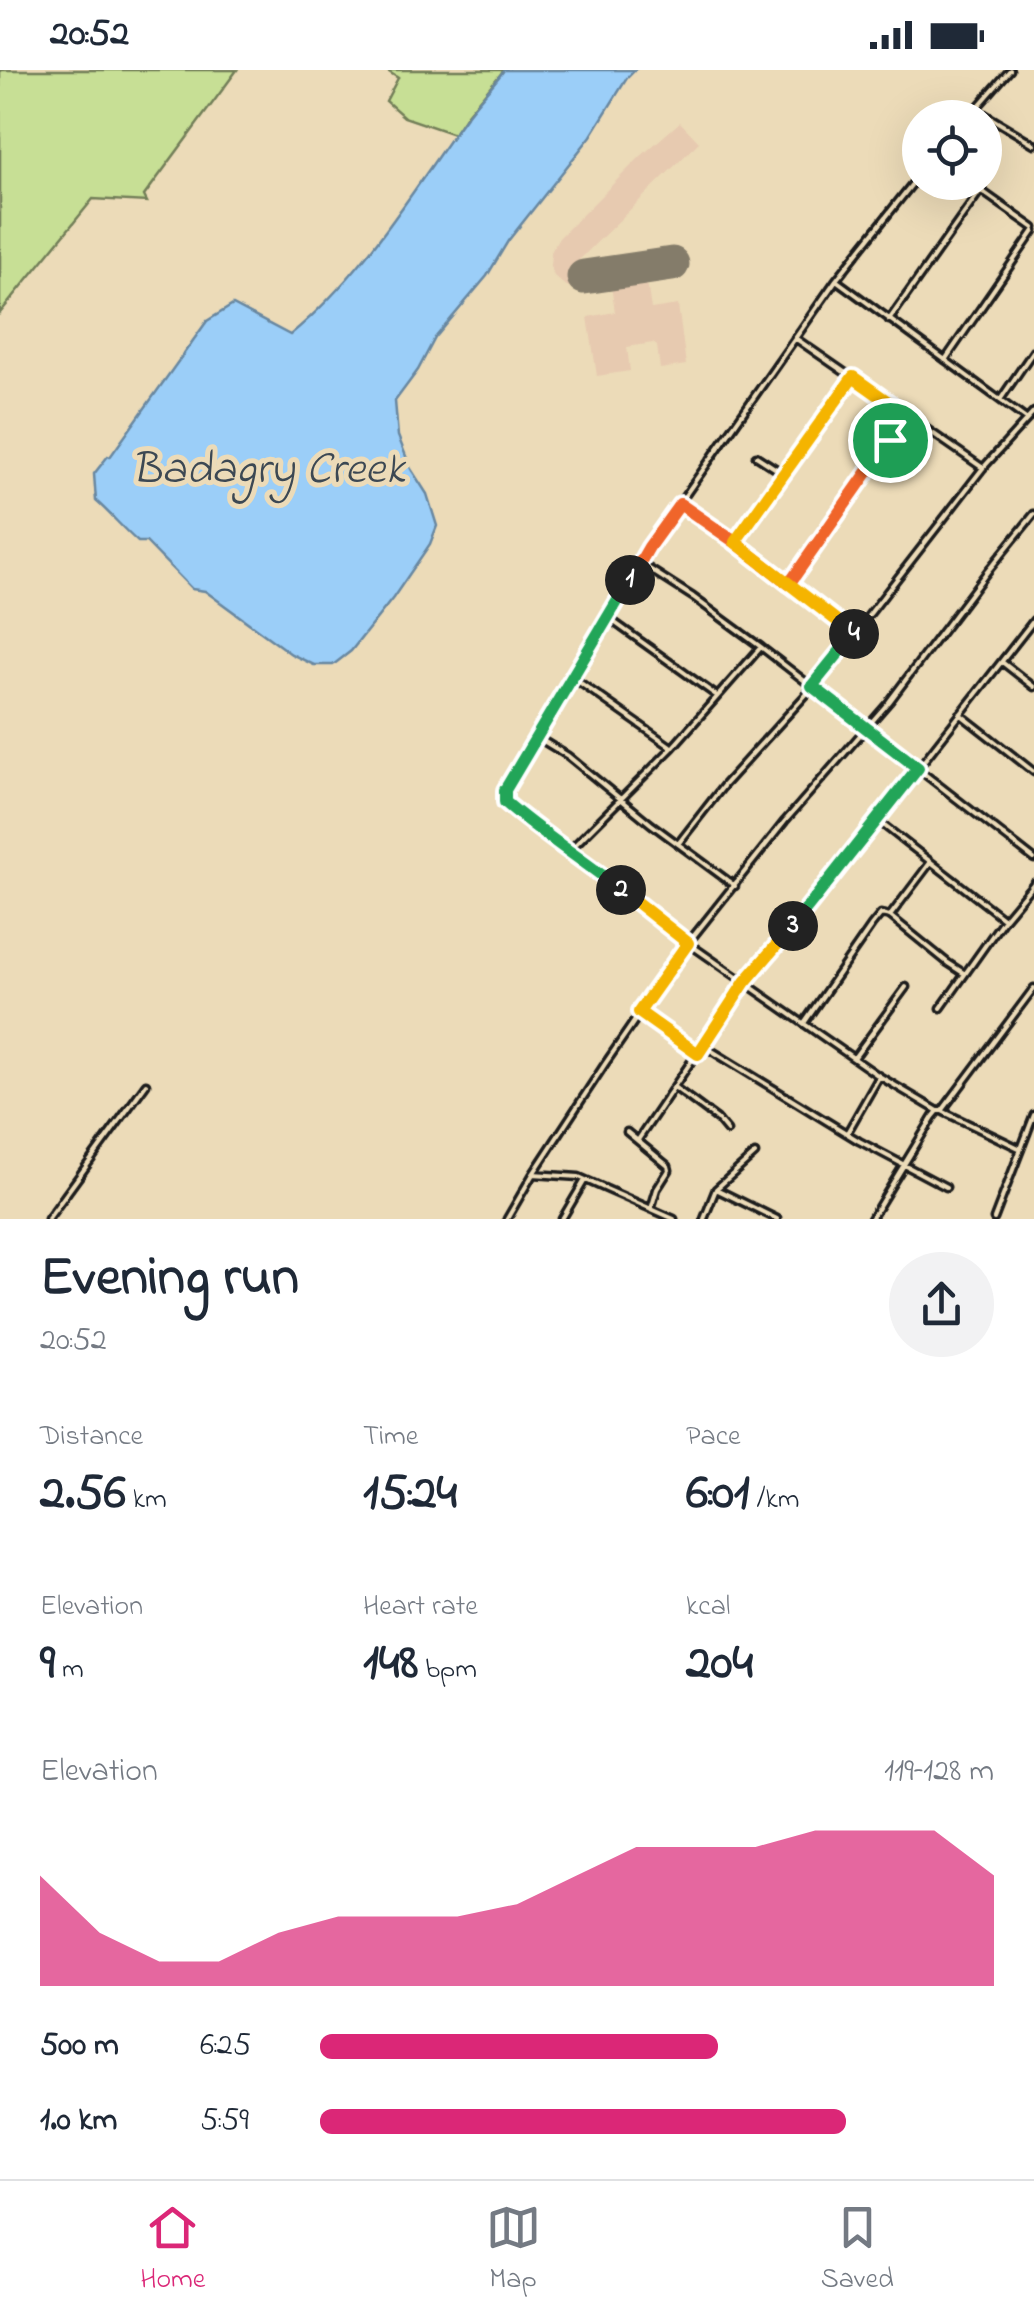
<!DOCTYPE html>
<meta charset="utf-8">
<style>
body{margin:0;font-family:"Indie Flower",sans-serif;background:#f2f2f3;color:#1f2937;height:100vh;display:flex;flex-direction:column;font-size:38px;white-space:nowrap}
*{box-sizing:border-box;margin:0}
p{font-size:32px;color:#747a83}
.icon{flex:none;width:55px;height:55px;fill:none;stroke:currentColor;stroke-width:2;stroke-linecap:round;stroke-linejoin:round}
.map{position:relative;height:1149px;overflow:hidden}
.details{display:flex;flex-direction:column;background:#fff;flex:1}
.details>*{flex:none}
.buttons{position:absolute;left:902px;top:30px;display:grid;gap:20px}
.buttons a{display:grid;place-items:center;width:100px;height:100px;border-radius:50%;background:#fff;box-shadow:0 10px 40px #0002;font-size:50px}
.pin{position:absolute;display:grid;place-items:center;width:85px;height:85px;color:#fff;margin:-42px;border:5px solid #fff;border-radius:50%;box-shadow:0 2px 10px #0007}
.km{position:absolute;width:50px;height:50px;margin:-25px;border-radius:50%;background:#222;color:#fff;font-size:28px;line-height:50px;text-align:center}
.round{display:grid;place-items:center;flex:none;width:105px;height:105px;border-radius:52px;background:#f2f2f3}
.overview{display:flex;align-items:center;justify-content:space-between;height:170px;padding:0 40px}
h1{font-size:55px;font-weight:800;line-height:75px}
.metrics{display:grid;grid-template-columns:repeat(3,1fr);gap:15px;height:170px;padding:10px 40px}
.metrics div{display:grid;align-content:center}
.metrics b{font-size:50px;font-weight:800}
.metrics small{font-size:28px;font-weight:400}
.metrics p{font-size:28px}
.chart{height:280px;padding:20px 40px}
.chart p{display:flex;justify-content:space-between}
.chart svg{width:100%;height:180px;margin-top:10px;fill:#db2777;opacity:.7}
ul{padding:0 40px;list-style:none;font-size:32px}
li{display:grid;grid-template-columns:160px 120px 1fr;align-items:center;height:75px}
li i{height:25px;border-radius:12px;background:#db2777}
.status{display:flex;justify-content:space-between;align-items:center;height:70px;padding:0 50px;background:#fff;direction:ltr}
.status svg{height:28px;fill:currentColor}
.dock{display:flex;justify-content:space-around;align-items:center;height:140px;border-top:2px solid #e0e1e3;background:#fff;font-size:28px;color:#747a83}
.dock a{display:grid;justify-items:center;gap:5px}
.dock .current{color:#db2777}
.map>svg:first-child{display:block}
.built{fill:#e7cab0}
.green{fill:#c7df95;stroke:#727e58;stroke-width:2.5}
.water{fill:#9bcef8;stroke:#6887a0;stroke-width:2.5}
.lines{fill:none;stroke-linecap:round;stroke-linejoin:round}
.runway{stroke:#847c6a;stroke-width:35}
.minor-casing{stroke:#1c1c1c;stroke-width:11}
.minor{stroke:#ecdbb8;stroke-width:4}
.split-1-casing{stroke:#fff;stroke-width:20}
.split-2-casing{stroke:#fff;stroke-width:20}
.split-3-casing{stroke:#fff;stroke-width:20}
.split-4-casing{stroke:#fff;stroke-width:20}
.split-5-casing{stroke:#fff;stroke-width:20}
.split-1{stroke:#f0652b;stroke-width:12}
.split-2{stroke:#22a559;stroke-width:12}
.split-3{stroke:#f5b400;stroke-width:12}
.split-4{stroke:#22a559;stroke-width:12}
.split-5{stroke:#f5b400;stroke-width:12}
.labels{text-anchor:middle;dominant-baseline:central;stroke-width:10;stroke-linejoin:round;paint-order:stroke}
.water-label{font-size:45px;font-style:italic;fill:#3c4853;stroke:#ecdbb8}
</style>
<div class="status"><b>20:52</b><svg viewBox="0 0 49 12"><path d="M0 12V9h3v3zM5 12V6h3v6zM10 12V3h3v9zM15 12V0h3v12zM26 1h20v11H26zM47 4h2v5h-2z"/></svg></div>
<div class="map">
<svg width="1034" height="1149" viewBox="0 0 1034 1149">
<rect width="100%" height="100%" fill="#ecdbb8"/>
<filter id="ink" filterUnits="userSpaceOnUse"><feTurbulence type="fractalNoise" baseFrequency=".01" numOctaves="2"/><feDisplacementMap in="SourceGraphic" scale="20" xChannelSelector="R" yChannelSelector="G"/><feConvolveMatrix kernelMatrix="1 2 1 2 8 2 1 2 1" color-interpolation-filters="sRGB"/></filter>
<g filter="url(#ink)">
<path class="built" d="M 680,52 L 699,72 L 579,190 L 583,218 L 573,219 L 563,214 L 554,206 L 550,196 L 551,182 L 559,168 L 640,87 Z
M 670,181 L 674,208 L 647,213 L 651,239 L 678,235 L 686,295 L 660,299 L 657,276 L 653,273 L 627,277 L 630,301 L 597,306 L 588,247 L 615,242 L 611,216 L 586,220 L 582,193 Z"/>
<path class="green" d="M 0,0 L 237,0 L 144,126 L 147,132 L 93,129 L 0,243 Z
M 386,0 L 504,0 L 467,44 L 454,64 L 404,47 L 386,31 L 398,8 Z"/>
<path class="water" d="M 504,0 L 635,0 L 627,8 L 591,66 L 508,171 L 487,206 L 435,268 L 418,300 L 395,331 L 398,366 L 411,399 L 427,424 L 437,456 L 430,474 L 393,528 L 351,581 L 333,595 L 314,595 L 291,584 L 205,521 L 192,519 L 146,472 L 138,472 C 123,459 111,444 96,431 L 94,404 L 108,386 L 110,387 L 207,251 L 233,235 L 290,265 C 362,206 411,123 465,48 C 477,31 492,17 504,0 Z"/>
<g class="lines">
<path class="runway" d="M 584,207 L 672,194"/>
<defs>
<path id="minor" d="M 976,39 L 1034,74
M 968,48 L 1010,0
M 920,104 L 836,210 L 649,477 L 505,720 L 505,732 L 688,873 L 879,1006 L 938,1041
M 969,112 L 1034,158
M 836,210 L 1026,349
M 889,250 L 980,121
M 795,268 L 983,398
M 945,290 L 1034,161
M 1000,330 L 1034,280
M 756,386 L 784,404
M 680,434 L 735,472 L 855,564
M 736,470 L 853,307
M 640,493 L 693,527 L 761,577 L 1034,789
M 789,513 L 908,346
M 607,547 L 717,626
M 1002,592 L 1034,617
M 572,607 L 670,676
M 960,644 L 1034,702
M 535,666 L 568,686 L 651,754 L 735,816
M 877,750 L 1004,849
M 678,774 L 724,715 L 813,617 L 983,398 L 1034,342
M 570,780 L 672,678 L 761,577
M 890,846 L 948,893 L 965,904
M 941,938 L 1004,849 L 1034,813
M 639,942 L 696,983
M 804,953 L 872,855 L 881,844 L 890,846 L 930,793
M 704,976 L 859,1071 L 946,1117
M 854,988 L 906,917
M 674,1017 L 717,1049 L 727,1061
M 944,1042 L 1021,1079
M 627,1062 L 668,1096 L 669,1100 L 657,1119 L 651,1139
M 847,1063 L 879,1007
M 638,1070 L 745,912 L 805,843 L 1034,550
M 533,1104 L 579,1107 L 674,1149
M 716,1119 L 777,1149
M 48,1149 L 146,1014
M 507,1149 L 533,1104 L 605,994 L 688,873 L 785,751 L 889,632 L 987,502 L 1034,444
M 562,1149 L 585,1110
M 704,1149 L 716,1119 L 755,1084
M 871,1149 L 933,1047 L 938,1041 L 942,1041 L 1034,918
M 994,1149 L 1034,1045"/>
</defs>
<use href="#minor" class="minor-casing"/>
<use href="#minor" class="minor"/>
</g>
</g>
<g class="lines" filter="url(#ink)">
<defs>
<path id="split-1" d="M 630,510 L 649,477 L 680,434 L 735,472 L 789,514 L 890,370"/>
<path id="split-2" d="M 621,820 C 583,790 542,764 505,732 L 505,720 L 630,510"/>
<path id="split-3" d="M 621,820 L 688,873 L 639,942 L 698,984 L 745,912 L 793,856"/>
<path id="split-4" d="M 793,856 L 918,698 L 812,616 L 854,564"/>
<path id="split-5" d="M 854,564 L 735,472 L 853,307 L 908,346 L 890,370"/>
</defs>
<use href="#split-1" class="split-1-casing"/>
<use href="#split-2" class="split-2-casing"/>
<use href="#split-3" class="split-3-casing"/>
<use href="#split-4" class="split-4-casing"/>
<use href="#split-5" class="split-5-casing"/>
<use href="#split-1" class="split-1"/>
<use href="#split-2" class="split-2"/>
<use href="#split-3" class="split-3"/>
<use href="#split-4" class="split-4"/>
<use href="#split-5" class="split-5"/>
</g>
<g class="labels">
<g class="water-label">
<text x="268" y="401">Badagry Creek</text>
</g>
</g>
</svg>
<div class="buttons">
<a><svg class="icon" aria-label="locate" viewBox="0 0 24 24"><circle cx="12" cy="12" r="6"/><path d="M12 2v4M12 18v4M2 12h4M18 12h4"/></svg></a>
</div>
<div class="pin" style="left:890px;top:370px;background:#1e9e55"><svg class="icon" aria-label="arrive" viewBox="0 0 24 24"><path d="M6 21V4h12l-3 4 3 4H6"/></svg></div>
<b class="km" style="left:630px;top:510px">1</b>
<b class="km" style="left:621px;top:820px">2</b>
<b class="km" style="left:793px;top:856px">3</b>
<b class="km" style="left:854px;top:564px">4</b>
</div>
<section class="details">
<div class="overview"><div><h1>Evening run</h1><p>20:52</p></div><a class="round"><svg class="icon" aria-label="share" viewBox="0 0 24 24"><path d="M12 15V3M7 8l5-5 5 5M5 13v7h14v-7"/></svg></a></div>
<div class="metrics">
<div><p>Distance</p><b>2.56<small> km</small></b></div>
<div><p>Time</p><b>15:24</b></div>
<div><p>Pace</p><b>6:01<small> /km</small></b></div>
</div>
<div class="metrics">
<div><p>Elevation</p><b>9<small> m</small></b></div>
<div><p>Heart rate</p><b>148<small> bpm</small></b></div>
<div><p>kcal</p><b>204</b></div>
</div>
<div class="chart"><p><span>Elevation</span>119–128 m</p>
<svg viewBox="0 0 160 44" preserveAspectRatio="none"><path d="M0 44V17L10 31L20 38L30 38L40 31L50 27L60 27L70 27L80 24L90 17L100 10L110 10L120 10L130 6L140 6L150 6L160 17V44z"/></svg>
</div>
<ul>
<li><b>500 m</b>6:25<i style="width:59%"></i></li>
<li><b>1.0 km</b>5:59<i style="width:78%"></i></li>
</ul>
</section>
<nav class="dock">
<a class="current"><svg class="icon" aria-label="home" viewBox="0 0 24 24"><path d="M3 11l9-7 9 7M6 9v11h12V9"/></svg>Home</a>
<a><svg class="icon" aria-label="map" viewBox="0 0 24 24"><path d="M3 6l6-2 6 2 6-2v14l-6 2-6-2-6 2zM9 4v14M15 6v14"/></svg>Map</a>
<a><svg class="icon" aria-label="saved" viewBox="0 0 24 24"><path d="M7 4h10v16l-5-4-5 4z"/></svg>Saved</a>
</nav>
